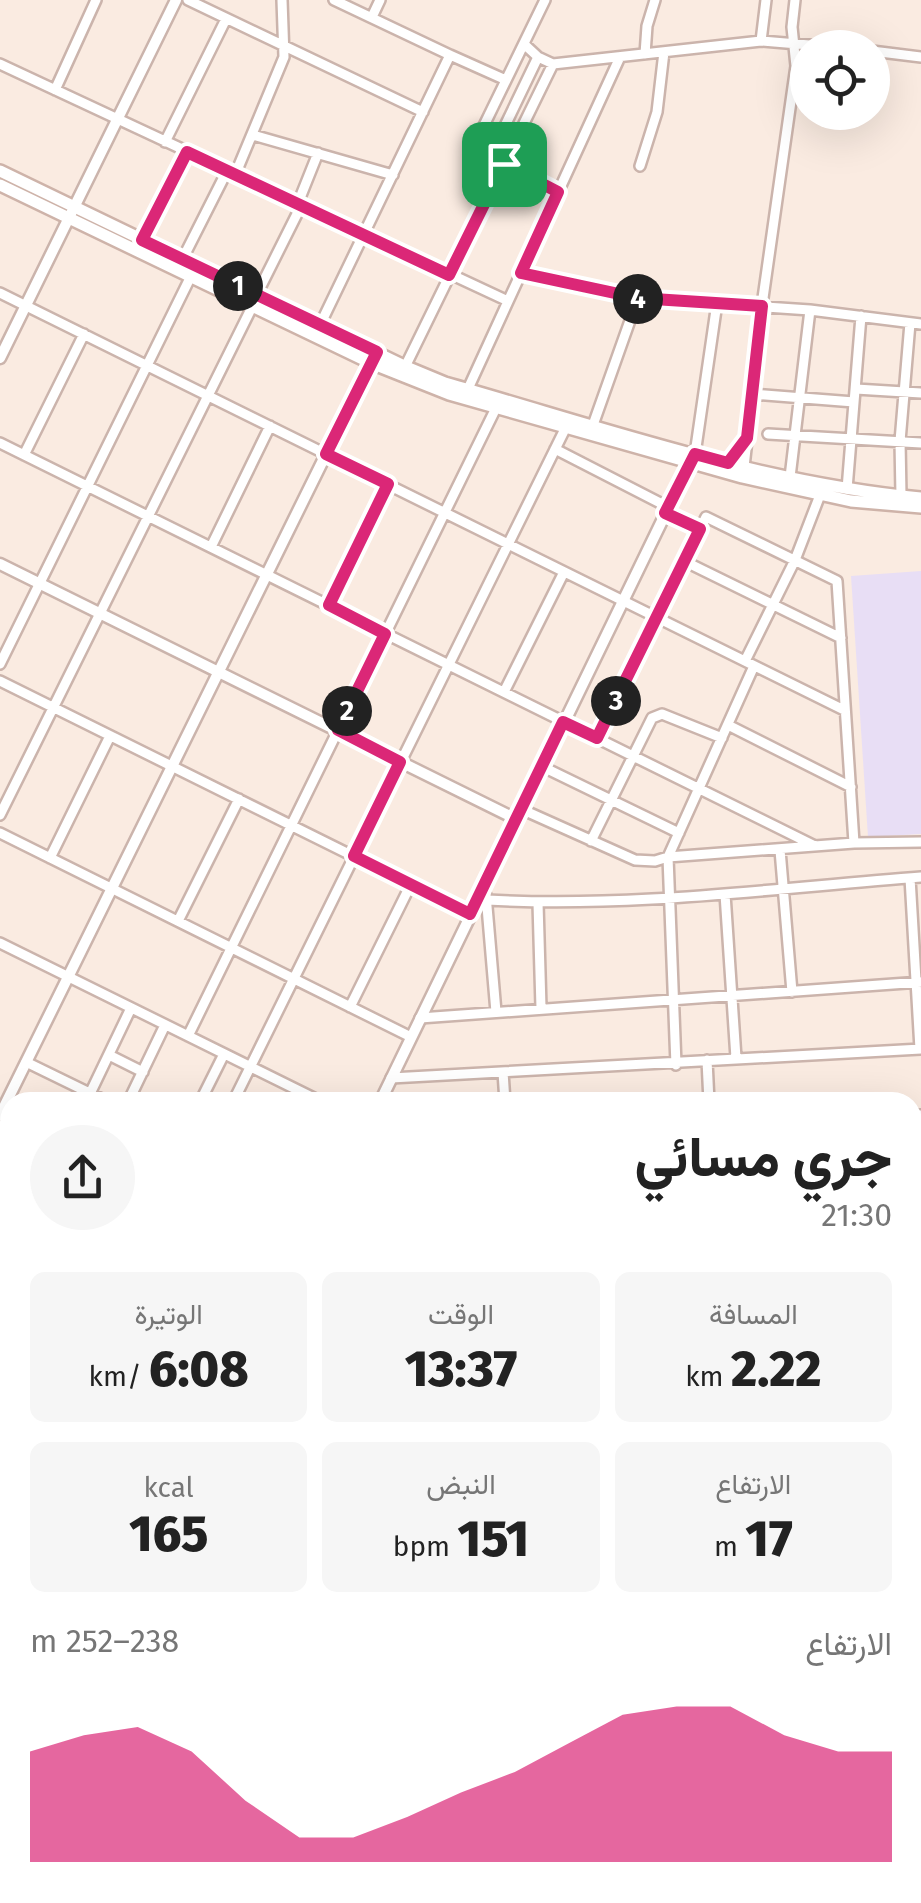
<!DOCTYPE html>
<html lang="ar">
<meta charset="utf-8">
<style>
body{margin:0;font-family:"Fira Sans",Vazirmatn,sans-serif;background:#f6f6f6;color:#222;direction:rtl;height:100vh;display:flex;flex-direction:column;font-size:38px;white-space:nowrap}
*{box-sizing:border-box;margin:0}
p{font-size:32px;color:#767676}
.icon{flex:none;width:55px;height:55px;fill:none;stroke:currentColor;stroke-width:2;stroke-linecap:round;stroke-linejoin:round}
.map{position:relative;flex:1;overflow:hidden;direction:ltr}
.sheet{position:absolute;left:0px;top:1092px;width:922px;height:812px;display:flex;flex-direction:column;background:#fff;border-radius:30px 30px 0 0;box-shadow:0 10px 40px #0002;direction:rtl}
.sheet>*{flex:none}
.fabs{position:absolute;left:790px;top:30px;display:grid;gap:20px}
.fabs a{display:grid;place-items:center;width:100px;height:100px;border-radius:50%;background:#fff;box-shadow:0 10px 40px #0002;font-size:50px}
.pin{position:absolute;display:grid;place-items:center;width:85px;height:85px;color:#fff;margin:-42px;border-radius:20px;box-shadow:0 5px 15px #0006}
.km{position:absolute;width:50px;height:50px;margin:-25px;border-radius:50%;background:#222;color:#fff;font-size:28px;line-height:50px;text-align:center}
.round{display:grid;place-items:center;flex:none;width:105px;height:105px;border-radius:52px;background:#f6f6f6}
.headline{display:flex;align-items:center;justify-content:space-between;height:170px;padding:0 30px}
h1{font-size:55px;font-weight:800;line-height:75px}
.stats{display:grid;grid-template-columns:repeat(3,1fr);gap:15px;height:170px;padding:10px 30px}
.stats div{display:grid;align-content:center;border-radius:15px;background:#f6f6f6;text-align:center}
.stats b{font-size:50px;font-weight:800}
.stats small{font-size:28px;font-weight:400}
.stats p{font-size:28px}
.chart{height:280px;padding:20px 30px}
.chart p{display:flex;justify-content:space-between}
.chart svg{width:100%;height:180px;margin-top:10px;fill:#db2777;opacity:.7}
.map>svg:first-child{display:block}
.education{fill:#e8def5}
.lines{fill:none;stroke-linecap:round;stroke-linejoin:round}
.minor-casing{stroke:#cbb4ac;stroke-width:14}
.tertiary-casing{stroke:#cbb4ac;stroke-width:15}
.secondary-casing{stroke:#ceb3a9;stroke-width:16}
.primary-casing{stroke:#d4cac9;stroke-width:19}
.minor{stroke:#fff;stroke-width:9}
.tertiary{stroke:#fff;stroke-width:10}
.secondary{stroke:#fff;stroke-width:11}
.primary{stroke:#f4c49e;stroke-width:14}
.route-casing{stroke:#fff;stroke-width:20}
.route{stroke:#db2777;stroke-width:12}
</style>
<div class="map">
<svg width="921" height="1903" viewBox="0 0 921 1903">
<rect width="100%" height="100%" fill="#faebe1"/>
<path class="education" d="M 921,571 L 921,834 L 868,837 L 851,576 Z"/>
<g class="lines">
<defs>
<path id="minor" d="M 188,0 L 423,112
M 545,0 L 475,144 L 479,151 L 558,192
M 372,17 L 380,0
M 761,41 L 766,0
M 524,44 L 538,57 L 553,64 L 761,41 L 845,48
M 872,51 L 921,57
M 645,54 L 647,26 L 655,0
M 450,55 L 506,80
M 0,64 L 508,301
M 55,90 L 96,0
M 253,135 L 393,175
M 165,142 L 226,19
M 490,157 L 538,57
M 640,166 L 657,112 L 664,52
M 235,175 L 284,57 L 282,0
M 298,203 L 318,153
M 142,240 L 187,152
M 182,260 L 227,171
M 521,273 L 638,298 L 810,310 L 921,324
M 0,293 L 844,710
M 257,294 L 302,204
M 320,325 L 450,55 L 334,0
M 403,371 L 553,64
M 856,389 L 921,393
M 467,391 L 620,57
M 752,394 L 854,402
M 593,425 L 638,298
M 768,434 L 921,443
M 0,443 L 815,846
M 555,449 L 668,507
M 695,454 L 717,303
M 24,455 L 84,334
M 728,463 L 746,440
M 744,467 L 762,305 L 796,66 L 792,27 L 795,0
M 790,477 L 810,310
M 847,489 L 861,316
M 901,496 L 900,441 L 910,323
M 665,513 L 699,529
M 211,547 L 270,426
M 686,562 L 841,638
M 329,605 L 388,484
M 745,661 L 795,560 L 820,495
M 0,664 L 191,276
M 0,681 L 470,914
M 504,692 L 564,572
M 728,725 L 851,787
M 597,738 L 706,517 L 837,581 L 854,843
M 541,766 L 679,833
M 521,809 L 635,860 L 655,861 L 668,857 L 754,666
M 0,815 L 253,305
M 0,833 L 411,1037
M 591,841 L 652,718 L 662,714 L 722,738
M 780,850 L 792,992
M 50,858 L 110,736
M 910,878 L 920,1049
M 725,894 L 736,1058
M 486,895 L 496,1012
M 487,900 C 632,908 777,888 921,877
M 538,903 L 541,1008
M 178,921 L 239,799
M 0,943 L 322,1102
M 350,1007 L 411,884
M 420,1018 L 921,982
M 188,1036 L 496,408
M 109,1055 L 143,1072
M 707,1060 L 709,1102
M 26,1062 L 108,1102
M 676,1065 L 668,857 L 854,843 L 921,842
M 503,1072 L 505,1102
M 391,1078 L 921,1049
M 86,1102 L 131,1008
M 128,1102 L 165,1025
M 200,1102 L 224,1054
M 233,1102 L 565,429
M 912,1116 L 921,1115
M 912,1229 L 921,1228
M 877,1895 L 879,1903
M 703,1903 L 741,1895"/>
<path id="tertiary" d="M 0,358 L 176,0
M 0,564 L 516,819
M 380,1102 L 692,459
M 0,1115 L 374,357"/>
<path id="secondary" d="M 0,171 L 404,366 L 445,383 C 601,427 759,483 921,498
M 0,185 L 371,363 L 449,394 L 742,477 L 851,501 L 921,507"/>
<path id="primary" d="M 0,1172 L 10,1177
M 0,1208 L 10,1213
M 912,1257 L 921,1256
M 912,1291 L 921,1290"/>
</defs>
<use href="#minor" class="minor-casing"/>
<use href="#tertiary" class="tertiary-casing"/>
<use href="#secondary" class="secondary-casing"/>
<use href="#primary" class="primary-casing"/>
<use href="#minor" class="minor"/>
<use href="#tertiary" class="tertiary"/>
<use href="#secondary" class="secondary"/>
<use href="#primary" class="primary"/>
</g>
<g class="lines">
<defs>
<path id="route" d="M 187,152 L 449,275 L 504,164 L 558,192 L 521,273 L 638,298 L 762,306 L 747,438 L 728,463 L 695,454 L 665,513 L 700,529 L 597,738 L 563,722 L 470,914 L 354,856 L 400,762 L 338,730 L 385,634 L 329,605 L 388,484 L 326,454 L 377,352 L 142,240 Z"/>
</defs>
<use href="#route" class="route-casing"/>
<use href="#route" class="route"/>
</g>
</svg>
<div class="fabs">
<a><svg class="icon" aria-label="locate" viewBox="0 0 24 24"><circle cx="12" cy="12" r="6"/><path d="M12 2v4M12 18v4M2 12h4M18 12h4"/></svg></a>
</div>
<div class="pin" style="left:504px;top:164px;background:#1e9e55"><svg class="icon" aria-label="arrive" viewBox="0 0 24 24"><path d="M6 21V4h12l-3 4 3 4H6"/></svg></div>
<b class="km" style="left:238px;top:286px">1</b>
<b class="km" style="left:347px;top:711px">2</b>
<b class="km" style="left:616px;top:701px">3</b>
<b class="km" style="left:638px;top:299px">4</b>
<section class="sheet">
<div class="headline"><div><h1>جري مسائي</h1><p>21:30</p></div><a class="round"><svg class="icon" aria-label="share" viewBox="0 0 24 24"><path d="M12 15V3M7 8l5-5 5 5M5 13v7h14v-7"/></svg></a></div>
<div class="stats">
<div><p>المسافة</p><b>2.22<small> km</small></b></div>
<div><p>الوقت</p><b>13:37</b></div>
<div><p>الوتيرة</p><b>6:08<small> /km</small></b></div>
</div>
<div class="stats">
<div><p>الارتفاع</p><b>17<small> m</small></b></div>
<div><p>النبض</p><b>151<small> bpm</small></b></div>
<div><p>kcal</p><b>165</b></div>
</div>
<div class="chart"><p><span>الارتفاع</span>238–252 m</p>
<svg viewBox="0 0 160 44" preserveAspectRatio="none"><path d="M0 44V17L10 13L20 11L30 17L40 29L50 38L60 38L70 33L80 27L90 22L100 15L110 8L120 6L130 6L140 13L150 17L160 17V44z"/></svg>
</div>
</section>
</div>
